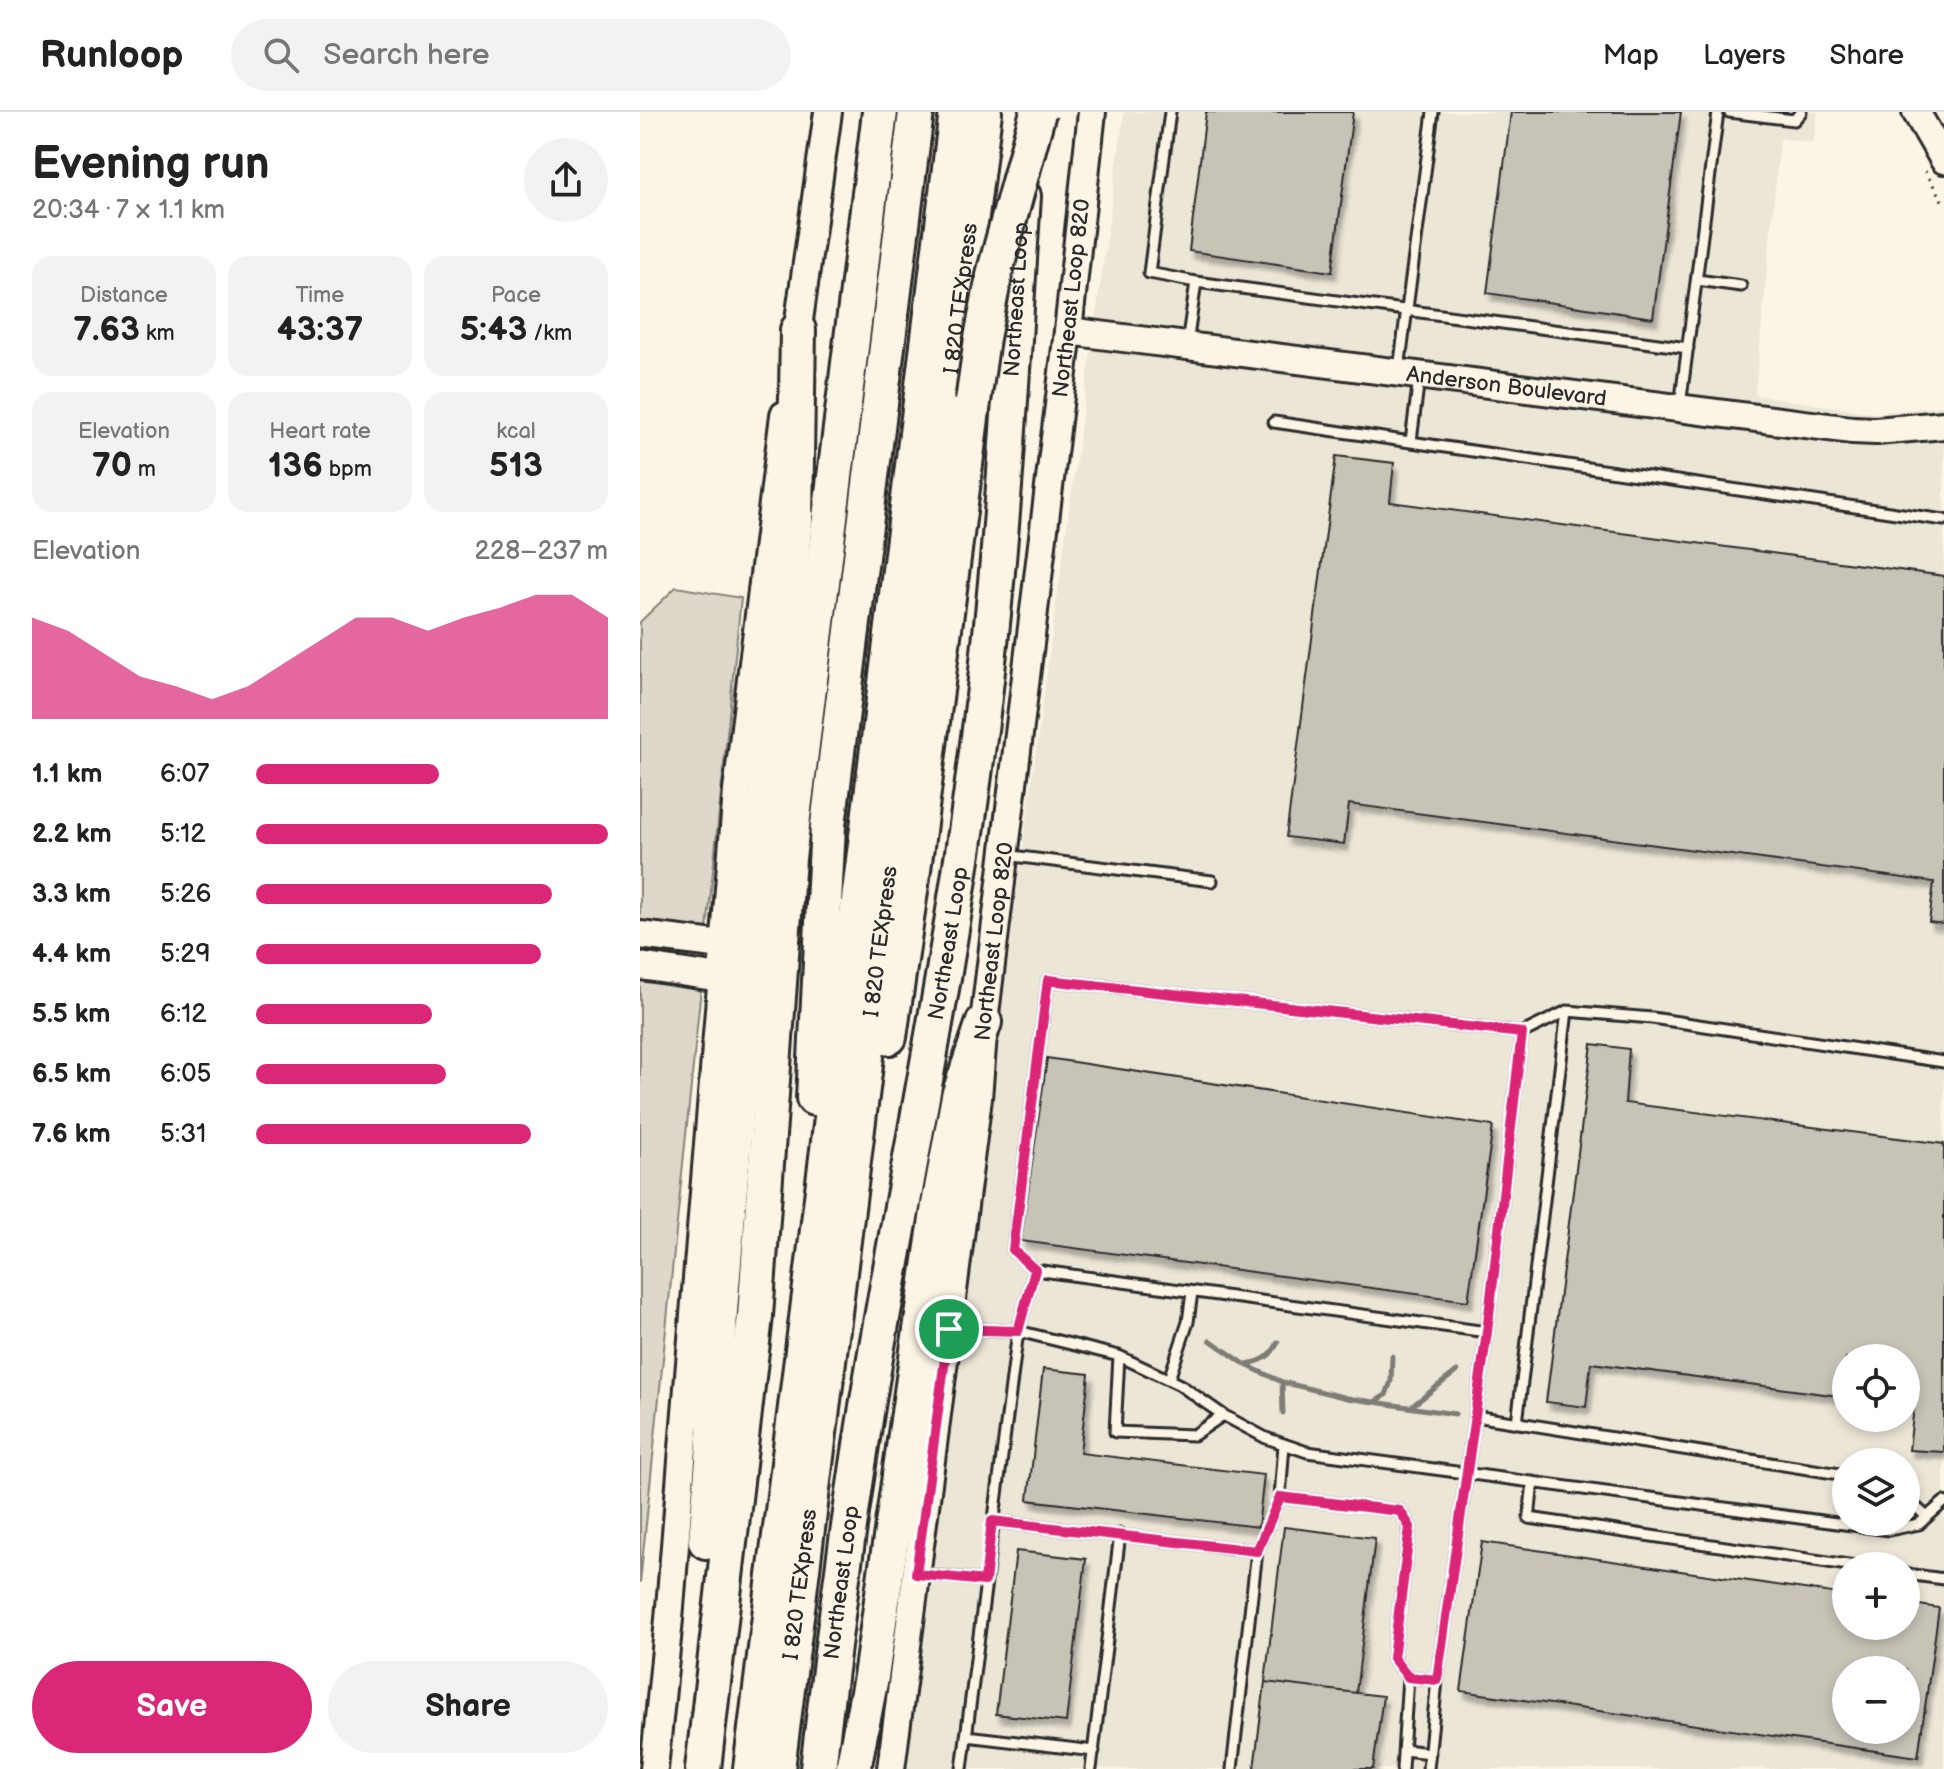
<!DOCTYPE html>
<meta charset="utf-8">
<style>
body{margin:0;font-family:"Balsamiq Sans",sans-serif;background:#f2f2f2;color:#222;height:100vh;display:flex;flex-direction:column;font-size:30px;white-space:nowrap}
*{box-sizing:border-box;margin:0}
p{font-size:26px;color:#767676}
.icon{flex:none;width:44px;height:44px;fill:none;stroke:currentColor;stroke-width:2;stroke-linecap:round;stroke-linejoin:round}
.map{position:relative;flex:1;overflow:hidden}
.drawer{display:flex;flex-direction:column;background:#fff;width:640px}
.drawer>*{flex:none}
.buttons{position:absolute;left:1192px;top:1232px;display:grid;gap:16px}
.buttons a{display:grid;place-items:center;width:88px;height:88px;border-radius:50%;background:#fff;box-shadow:0 4px 12px #0003;font-size:40px}
.pin{position:absolute;display:grid;place-items:center;width:68px;height:68px;color:#fff;margin:-34px;border:4px solid #fff;border-radius:50%;box-shadow:0 2px 8px #0007}
.round{display:grid;place-items:center;flex:none;width:84px;height:84px;border-radius:42px;background:#f2f2f2}
.summary{display:flex;align-items:center;justify-content:space-between;height:136px;padding:0 32px}
h1{font-size:44px;font-weight:800;line-height:60px}
.stats{display:grid;grid-template-columns:repeat(3,1fr);gap:12px;height:136px;padding:8px 32px}
.stats div{display:grid;align-content:center;border-radius:20px;background:#f2f2f2;text-align:center}
.stats b{font-size:34px;font-weight:800}
.stats small{font-size:22px;font-weight:400}
.stats p{font-size:22px}
.chart{height:224px;padding:16px 32px}
.chart p{display:flex;justify-content:space-between}
.chart svg{width:100%;height:144px;margin-top:8px;fill:#db2777;opacity:.7}
.button{display:flex;gap:16px;margin-top:auto;padding:16px 32px}
.button a{flex:1;height:92px;border-radius:48px;background:#db2777;color:#fff;font-size:32px;font-weight:800;line-height:92px;text-align:center}
.button a+a{background:#f2f2f2;color:#222}
ul{padding:0 32px;list-style:none;font-size:26px}
li{display:grid;grid-template-columns:128px 96px 1fr;align-items:center;height:60px}
li i{height:20px;border-radius:10px;background:#db2777}
header{display:flex;align-items:center;gap:48px;box-sizing:border-box;height:112px;padding:0 40px;background:#fff;border-bottom:2px solid #e0e0e0}
header strong{font-size:38px}
nav{display:flex;gap:44px;margin-inline-start:auto;font-size:28px}
.search{width:560px;height:72px;background:#f2f2f2;display:flex;align-items:center;gap:20px;box-sizing:border-box;padding:0 28px;border-radius:44px;color:#767676;font-size:30px}
main{display:flex;flex:1;min-height:0}
.map>svg:first-child{display:block}
.built{fill:#ece6d7;fill-rule:evenodd}
.green{fill:#ded8ca;stroke:#84827a;stroke-width:2}
.lines{fill:none;stroke-linecap:round;stroke-linejoin:round}
.stream{stroke:#7d7b74;stroke-width:5}
.building{fill:#c8c3b7;stroke:#2b2b2b;stroke-width:2;fill-rule:evenodd;filter:url(#shadow)}
.lane-casing{stroke:#2b2b2b;stroke-width:15}
.secondary-casing{stroke:#2b2b2b;stroke-width:32}
.highway-casing{stroke:#2b2b2b;stroke-width:40}
.path{stroke:#2b2b2b;stroke-width:3;stroke-dasharray:2 6;stroke-linecap:butt}
.lane{stroke:#fcf5e5;stroke-width:9}
.secondary{stroke:#fcf5e5;stroke-width:26}
.highway{stroke:#fcf5e5;stroke-width:34}
.highway-bridge-casing{stroke:#2b2b2b;stroke-width:40;stroke-linecap:butt}
.highway-bridge{stroke:#fcf5e5;stroke-width:34}
.route-casing{stroke:#fff;stroke-width:16}
.route{stroke:#db2777;stroke-width:10}
.labels{text-anchor:middle;dominant-baseline:central;stroke-width:6;stroke-linejoin:round;paint-order:stroke}
.street-label{font-size:22px;fill:#2b2b2b;stroke:#fcf5e5}
</style>
<header>
<strong>Runloop</strong>
<div class="search"><svg class="icon" aria-label="search" viewBox="0 0 24 24"><circle cx="10" cy="10" r="6"/><path d="M15 15l6 6"/></svg>Search here</div>
<nav><a>Map</a><a>Layers</a><a>Share</a></nav>
</header>
<main>
<section class="drawer">
<div class="summary"><div><h1>Evening run</h1><p>20:34 · 7 × 1.1 km</p></div><a class="round"><svg class="icon" aria-label="share" viewBox="0 0 24 24"><path d="M12 15V3M7 8l5-5 5 5M5 13v7h14v-7"/></svg></a></div>
<div class="stats">
<div><p>Distance</p><b>7.63<small> km</small></b></div>
<div><p>Time</p><b>43:37</b></div>
<div><p>Pace</p><b>5:43<small> /km</small></b></div>
</div>
<div class="stats">
<div><p>Elevation</p><b>70<small> m</small></b></div>
<div><p>Heart rate</p><b>136<small> bpm</small></b></div>
<div><p>kcal</p><b>513</b></div>
</div>
<div class="chart"><p><span>Elevation</span>228–237 m</p>
<svg viewBox="0 0 160 44" preserveAspectRatio="none"><path d="M0 44V13L10 17L20 24L30 31L40 34L50 38L60 34L70 27L80 20L90 13L100 13L110 17L120 13L130 10L140 6L150 6L160 13V44z"/></svg>
</div>
<ul>
<li><b>1.1 km</b>6:07<i style="width:52%"></i></li>
<li><b>2.2 km</b>5:12<i style="width:100%"></i></li>
<li><b>3.3 km</b>5:26<i style="width:84%"></i></li>
<li><b>4.4 km</b>5:29<i style="width:81%"></i></li>
<li><b>5.5 km</b>6:12<i style="width:50%"></i></li>
<li><b>6.5 km</b>6:05<i style="width:54%"></i></li>
<li><b>7.6 km</b>5:31<i style="width:78%"></i></li>
</ul>
<div class="button"><a>Save</a><a>Share</a></div>
</section>
<div class="map">
<svg width="1304" height="1657" viewBox="0 0 1304 1657">
<defs>
<filter id="shadow"><feDropShadow dx="4" dy="7" stdDeviation="2" flood-color="#0004"/></filter>
</defs>
<rect width="100%" height="100%" fill="#fcf5e5"/>
<filter id="ink" filterUnits="userSpaceOnUse"><feTurbulence type="fractalNoise" baseFrequency=".0125" numOctaves="2"/><feDisplacementMap in="SourceGraphic" scale="16" xChannelSelector="R" yChannelSelector="G"/><feConvolveMatrix kernelMatrix="1 2 1 2 8 2 1 2 1" color-interpolation-filters="sRGB"/></filter>
<g filter="url(#ink)">
<path class="built" d="M 484,0 L 1178,0 L 1173,31 L 1140,26 L 1115,283 L 1234,301 L 1304,294 L 1304,1657 L 266,1657 L 376,784 ZM 1206,1246 L 1266,1246 L 1266,1306 L 1206,1306 ZM 1206,1350 L 1266,1350 L 1266,1410 L 1206,1410 ZM 1206,1454 L 1266,1454 L 1266,1514 L 1206,1514 ZM 1206,1558 L 1266,1558 L 1266,1618 L 1206,1618 Z"/>
<path class="green" d="M 36,475 L 101,486 L 0,1471 L 0,510 Z"/>
<g class="lines">
<path class="stream" d="M 570,1228 L 606,1253 L 642,1270 L 707,1286 L 815,1302
M 607,1252 C 623,1249 631,1245 638,1230
M 642,1270 L 643,1301
M 736,1289 L 746,1283 L 751,1269 L 752,1244
M 772,1294 L 817,1259"/>
</g>
<path class="building" d="M 566,0 L 713,0 L 692,160 L 549,139 Z
M 871,0 L 1041,0 L 1013,206 L 847,181 Z
M 696,344 L 754,351 L 750,390 L 1304,464 L 1304,812 L 1289,810 L 1294,770 L 709,692 L 704,732 L 646,725 Z
M 952,932 L 989,937 L 985,991 L 1304,1032 L 1304,1340 L 1269,1338 L 1274,1294 L 1266,1293 L 1266,1246 L 1206,1246 L 1206,1285 L 951,1251 L 946,1295 L 906,1290 Z
M 407,946 L 853,1014 L 828,1189 L 381,1129 Z
M 403,1257 L 449,1262 L 440,1341 L 624,1363 L 618,1415 L 388,1388 Z
M 644,1415 L 735,1426 L 716,1581 L 625,1570 Z
M 842,1430 L 1206,1483 L 1206,1514 L 1266,1514 L 1266,1491 L 1299,1496 L 1278,1645 L 821,1579 ZM 1206,1558 L 1266,1558 L 1266,1618 L 1206,1618 Z
M 376,1439 L 446,1447 L 426,1610 L 356,1602 Z
M 625,1570 L 743,1584 L 733,1657 L 614,1657 Z"/>
<g class="lines">
<defs>
<path id="lane" d="M 530,0 L 509,161 L 556,170 L 547,232
M 1089,0 L 1154,8 L 1161,0
M 1057,168 L 1101,174
M 556,170 L 1048,236
M 759,257 L 793,0
M 1040,294 L 1078,0
M 634,310 L 1304,408
M 771,329 L 779,266
M 365,743 L 572,769
M 395,1158 L 373,1138 L 408,868 L 882,921
M 312,1217 L 378,1219 L 479,1244 L 540,1273 L 583,1303 L 626,1326 L 667,1340 L 1249,1418 L 1279,1412 L 1304,1390
M 479,1244 L 475,1320 L 554,1323 L 583,1303
M 529,1267 L 548,1210 L 552,1180
M 835,1304 L 1206,1363
M 877,1311 L 927,899
M 893,1370 L 889,1406 L 1215,1454
M 640,1385 L 760,1399 L 770,1415 L 753,1546 L 768,1565 L 797,1568
M 1266,1386 L 1287,1405
M 352,1409 L 617,1439
M 280,1462 L 345,1469
M 1266,1462 L 1304,1467
M 326,1624 L 454,1639
M 764,1638 L 790,1641
M 322,1657 L 378,1219 L 395,1158 L 847,1220
M 451,1657 L 480,1422
M 592,1657 L 617,1439 L 640,1385 L 644,1332
M 762,1657 L 768,1565
M 788,1657 L 797,1568 L 847,1220 L 882,921 L 927,899 L 1012,906 L 1304,950"/>
<g id="secondary">
<path d="M 1276,0 L 1304,48"/>
<path id="s1" d="M 428,219 L 1212,318 L 1236,319 L 1304,313"/>
<path d="M 155,237 L 188,0"/>
<path d="M 0,823 L 83,833"/>
<path d="M 0,854 L 80,866"/>
<path d="M 14,1657 L 29,1507 L 97,679 L 144,303"/>
<path id="s2" d="M 251,1657 L 338,986 L 344,910 L 428,219 L 452,0"/>
</g>
<g id="highway">
<path d="M 249,925 L 273,758 L 333,290"/>
<path d="M 174,986 L 188,713 L 276,0"/>
<path d="M 66,1429 L 73,1348 L 80,1199 L 106,877 L 155,410 L 158,218"/>
<path d="M 63,1657 L 115,1204 L 148,746 L 240,0"/>
<path d="M 111,1657 L 317,0"/>
<path id="s3" d="M 137,1657 L 344,0"/>
<path id="s4" d="M 178,1657 C 194,1520 212,1382 235,1246 C 270,1044 311,844 337,640 C 362,456 371,270 383,84"/>
<path d="M 213,1657 L 231,1565 L 299,1093 L 319,984 L 344,910"/>
</g>
</defs>
<use href="#lane" class="lane-casing"/>
<use href="#secondary" class="secondary-casing"/>
<use href="#highway" class="highway-casing"/>
<path class="path" d="M 1285,59 L 1304,92"/>
<use href="#lane" class="lane"/>
<use href="#secondary" class="secondary"/>
<use href="#highway" class="highway"/>
<defs>
<path id="highway-bridge" d="M 333,290 L 342,226 L 355,159 L 398,0"/>
</defs>
<use href="#highway-bridge" class="highway-bridge-casing"/>
<use href="#highway-bridge" class="highway-bridge"/>
</g>
</g>
<g class="lines" filter="url(#ink)">
<defs>
<path id="route" d="M 408,868 L 882,921 L 847,1220 L 797,1568 L 768,1565 L 753,1546 L 770,1415 L 760,1399 L 640,1385 L 617,1439 L 352,1409 L 345,1469 L 276,1462 L 309,1217 L 378,1219 L 395,1158 L 373,1138 Z"/>
</defs>
<use href="#route" class="route-casing"/>
<use href="#route" class="route"/>
</g>
<g class="labels">
<g class="street-label">
<text stroke="none"><textPath href="#s3" startOffset="1482">I 820 TEXpress</textPath></text>
<text stroke="none"><textPath href="#s2" startOffset="1482">Northeast Loop 820</textPath></text>
<text stroke="none"><textPath href="#s4" startOffset="1484">Northeast Loop</textPath></text>
<text stroke="none"><textPath href="#s1" startOffset="442">Anderson Boulevard</textPath></text>
<text stroke="none"><textPath href="#s3" startOffset="834">I 820 TEXpress</textPath></text>
<text stroke="none"><textPath href="#s2" startOffset="834">Northeast Loop 820</textPath></text>
<text stroke="none"><textPath href="#s4" startOffset="836">Northeast Loop</textPath></text>
<text stroke="none"><textPath href="#s3" startOffset="186">I 820 TEXpress</textPath></text>
<text stroke="none"><textPath href="#s4" startOffset="188">Northeast Loop</textPath></text>
</g>
</g>
</svg>
<div class="buttons">
<a><svg class="icon" aria-label="locate" viewBox="0 0 24 24"><circle cx="12" cy="12" r="6"/><path d="M12 2v4M12 18v4M2 12h4M18 12h4"/></svg></a>
<a><svg class="icon" aria-label="layers" viewBox="0 0 24 24"><path d="M12 4l9 5-9 5-9-5zM3 14l9 5 9-5"/></svg></a>
<a>+</a>
<a>−</a>
</div>
<div class="pin" style="left:309px;top:1217px;background:#1e9e55"><svg class="icon" aria-label="arrive" viewBox="0 0 24 24"><path d="M6 21V4h12l-3 4 3 4H6"/></svg></div>
</div>
</main>
